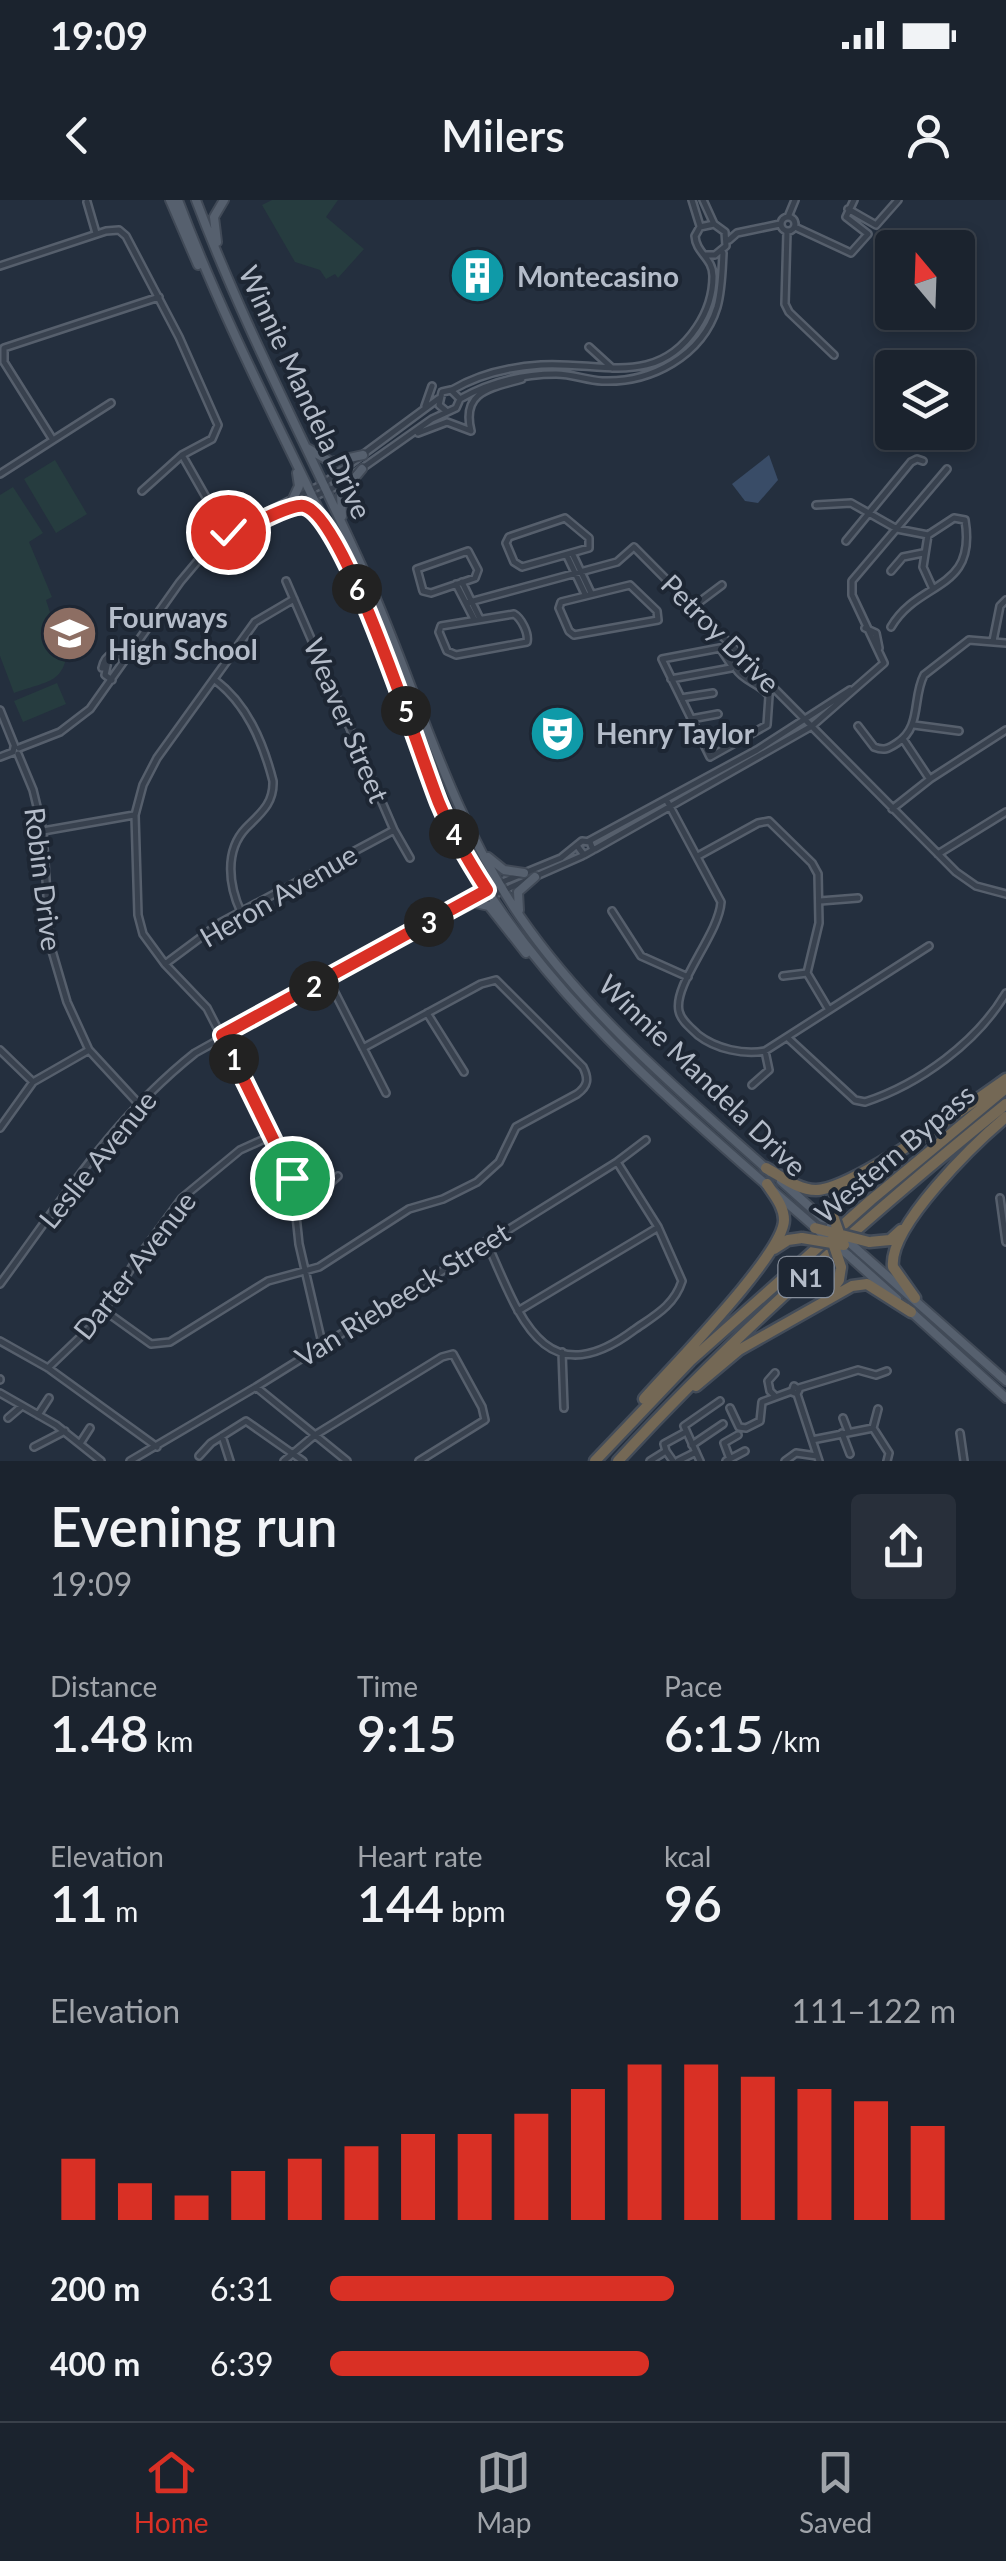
<!DOCTYPE html>
<meta charset="utf-8">
<style>
body{margin:0;font-family:Lato,sans-serif;background:#282f3a;color:#f1f3f6;height:100vh;display:flex;flex-direction:column;font-size:38px;white-space:nowrap}
*{box-sizing:border-box;margin:0}
p{font-size:32px;color:#a0a4aa}
.icon{flex:none;width:55px;height:55px;fill:none;stroke:currentColor;stroke-width:2;stroke-linecap:round;stroke-linejoin:round}
.map{position:relative;height:1261px;overflow:hidden}
.side{display:flex;flex-direction:column;background:#1b232e;flex:1}
.side>*{flex:none}
.needle{width:65px;rotate:341deg}
.controls{position:absolute;left:875px;top:30px;display:grid;gap:20px}
.controls a{display:grid;place-items:center;width:100px;height:100px;border-radius:10px;background:#1b232e;box-shadow:0 5px 15px #0003,0 0 0 2px #39404a;font-size:50px}
.pin{position:absolute;display:grid;place-items:center;width:85px;height:85px;color:#fff;margin:-42px;border:5px solid #fff;border-radius:50%;box-shadow:0 2px 10px #0007}
.km{position:absolute;width:50px;height:50px;margin:-25px;border-radius:50%;background:#222;color:#fff;font-size:28px;line-height:50px;text-align:center}
.round{display:grid;place-items:center;flex:none;width:105px;height:105px;border-radius:10px;background:#282f3a}
.head{display:flex;align-items:center;justify-content:space-between;height:170px;padding:0 50px}
h1{font-size:55px;font-weight:600;line-height:75px}
.figures{display:grid;grid-template-columns:repeat(3,1fr);gap:15px;height:170px;padding:10px 50px}
.figures div{display:grid;align-content:center}
.figures b{font-size:50px;font-weight:600}
.figures small{font-size:28px;font-weight:400}
.figures p{font-size:28px}
.chart{height:280px;padding:20px 50px}
.chart p{display:flex;justify-content:space-between}
.chart svg{width:100%;height:180px;margin-top:10px;stroke:#d93025;stroke-width:6}
ul{padding:0 50px;list-style:none;font-size:32px}
li{display:grid;grid-template-columns:160px 120px 1fr;align-items:center;height:75px}
li i{height:25px;border-radius:12px;background:#d93025}
.status{display:flex;justify-content:space-between;align-items:center;height:70px;padding:0 50px;background:#1b232e;direction:ltr}
.status svg{height:28px;fill:currentColor}
header{display:flex;justify-content:space-between;align-items:center;height:130px;padding:0 50px;background:#1b232e;font-size:45px;font-weight:600}
.tabs{display:flex;justify-content:space-around;align-items:center;height:140px;border-top:2px solid #39404a;background:#1b232e;font-size:28px;color:#a0a4aa}
.tabs a{display:grid;justify-items:center;gap:5px}
.tabs .active{color:#d93025}
.map>svg:first-child{display:block}
.green{fill:#263c3f}
.water{fill:#394c67}
.lines{fill:none;stroke-linecap:round;stroke-linejoin:round}
.minor-casing{stroke:#565f6c;stroke-width:10}
.major-casing{stroke:#414a57;stroke-width:12}
.highway-casing{stroke:#434c59;stroke-width:15}
.minor{stroke:#38414e;stroke-width:5}
.major{stroke:#56606e;stroke-width:8}
.highway{stroke:#746855;stroke-width:10}
.major-bridge-casing{stroke:#414a57;stroke-width:12;stroke-linecap:butt}
.highway-bridge-casing{stroke:#434c59;stroke-width:15;stroke-linecap:butt}
.major-bridge{stroke:#56606e;stroke-width:8}
.highway-bridge{stroke:#746855;stroke-width:10}
.route-casing{stroke:#fff;stroke-width:20}
.route{stroke:#d93025;stroke-width:12}
.labels{text-anchor:middle;dominant-baseline:central;stroke-width:8;stroke-linejoin:round;paint-order:stroke}
.shield{fill:#1d2633;stroke:#878f9c;stroke-width:2.5}
.shield-label{font-size:25px;font-weight:bold;fill:#b4bcc9}
.poi-label{font-size:28px;font-weight:bold;fill:#b4bcc9;stroke:#1d2633;text-anchor:start}
.street-label{font-size:28px;fill:#b4bcc9;stroke:#1d2633}
</style>
<div class="status"><b>19:09</b><svg viewBox="0 0 49 12"><path d="M0 12V9h3v3zM5 12V6h3v6zM10 12V3h3v9zM15 12V0h3v12zM26 1h20v11H26zM47 4h2v5h-2z"/></svg></div>
<header><svg class="icon" aria-label="back" viewBox="0 0 24 24"><path d="M15 5l-7 7 7 7"/></svg>Milers<svg class="icon" aria-label="person" viewBox="0 0 24 24"><circle cx="12" cy="8" r="4"/><path d="M4 21q1-7 8-7t8 7"/></svg></header>
<div class="map">
<svg width="1006" height="1261" viewBox="0 0 1006 1261">
<rect width="100%" height="100%" fill="#242f3e"/>
<path class="green" d="M 272,0 L 338,0 L 326,17 L 364,49 L 338,78 L 335,74 L 326,79 L 320,70 L 295,62 L 262,5 Z
M 55,260 L 87,314 L 56,333 L 24,279 Z
M 13,287 L 43,333 L 29,342 L 52,397 L 46,400 L 59,440 L 68,442 C 66,484 50,480 14,493 L 0,456 L 0,295 Z
M 57,483 L 66,504 L 23,522 L 14,501 Z"/>
<path class="water" d="M 769,255 L 778,280 L 758,303 L 745,301 L 732,284 Z"/>
<g class="lines">
<defs>
<path id="minor" d="M 692,0 L 700,26
M 703,0 L 714,24
M 87,2 L 96,33
M 848,9 L 876,25 L 898,0
M781 24a7 7 0 1 1 14 0a7 7 0 1 1-14 0Z
M 788,17 L 795,0
M 795,27 L 851,53 L 868,34 L 846,17 L 854,0
M 787,31 L 785,104 L 789,112 L 834,155
M 729,40 L 737,33 L 780,24
M 0,66 L 106,31 L 119,30 L 126,36 L 179,137 L 218,225 L 212,239 L 182,255 L 142,291
M 589,147 L 612,168
M 452,190 C 479,174 510,167 541,165 C 600,161 656,189 697,127 C 707,112 713,95 713,76 C 713,58 696,53 695,36 L 700,27 L 714,24 L 725,32 L 726,46 L 715,55 L 705,55
M 460,199 C 490,182 520,174 556,174 C 572,174 586,180 602,181 C 651,183 702,156 717,107 C 722,89 722,70 723,53
M 425,206 L 432,186
M 471,231 C 461,191 491,188 522,179
M 418,233 L 447,222 L 471,231
M 53,240 L 111,203
M 182,255 L 227,334
M 0,274 L 53,240 L 4,162 L 4,148 L 159,97
M 816,305 L 851,303 L 897,329 L 928,335
M 565,318 L 589,338 L 589,348 L 522,367 L 514,362 L 506,343 L 509,337 Z
M 231,330 L 323,284 L 438,199
M 234,334 L 337,286 L 432,219 L 456,208 L 460,199 L 451,190 L 442,192 L 439,205 L 446,211
M 928,335 L 923,367 L 933,389
M 846,341 L 911,262 L 917,259 L 923,261
M 468,351 L 478,370 L 475,378 L 431,393 L 423,391 L 417,369 Z
M 573,355 L 591,393
M 567,356 L 585,394
M 891,371 L 903,357 L 923,353
M 286,381 L 394,630 L 410,658
M 462,382 L 480,419
M 456,384 L 474,419
M 630,385 L 657,411 L 658,420 L 574,435 L 569,431 L 559,408 L 561,402 Z
M 294,399 L 255,422 L 157,558 L 143,585 L 135,615 L 138,715 L 143,734 L 165,764 L 207,808 L 287,964 L 292,978 L 299,1044 L 322,1143
M 466,403 L 617,362 L 634,347 L 956,672 L 976,686 L 1006,694
M 694,406 L 722,385
M 514,414 C 521,418 529,433 527,442 L 456,455 L 447,451 L 439,432 L 441,426 Z
M 891,427 C 918,380 977,392 965,320 L 954,318 L 928,335
M 865,428 L 876,433 L 879,448
M 993,441 L 1000,406 L 1006,400
M 732,466 L 720,448 L 662,459 L 710,557 L 767,525 L 769,496 C 760,483 744,482 736,469
M 102,468 C 105,454 117,448 129,456
M 671,479 L 731,468
M 112,480 L 105,475 L 108,461 L 117,455 L 126,459
M 215,480 C 247,504 263,542 273,581 C 274,603 261,613 246,628 C 224,651 229,686 241,712
M 681,498 L 713,493
M 0,510 L 15,547
M 691,519 L 718,514
M 914,525 L 959,531
M 858,526 L 874,547 C 884,551 888,549 897,543 C 922,527 912,498 924,475 L 969,440 L 1006,443
M 700,539 L 721,534
M 903,539 L 929,578
M 19,548 L 60,532 L 90,509 L 180,382 L 201,357 L 228,335
M 18,554 L 33,590 L 43,631 L 50,744 L 67,802 L 89,850 L 137,902
M 0,557 L 13,552 L 14,547
M 667,601 L 721,702 C 719,734 673,784 679,811 C 681,821 691,828 698,835 C 716,849 744,855 765,851 L 929,746
M 892,609 L 930,579 L 1006,530
M 43,631 L 134,615
M 589,641 L 757,550 L 850,490
M 595,649 L 812,526 L 884,463 L 852,395 L 852,381 L 947,269
M 938,654 L 1006,612
M 698,656 L 758,623 L 769,621 L 812,663 L 818,674 L 819,723 L 807,773 L 829,810
M 820,701 L 858,698
M 612,711 L 641,756 L 688,777
M 384,749 L 475,703 L 582,656
M 165,764 L 220,723 L 394,630
M 783,776 L 807,773
M 328,779 L 386,893
M 427,813 L 464,872
M 789,839 L 855,900 L 865,902 C 920,884 977,842 1006,793
M 0,850 L 33,882
M 752,885 L 769,870 L 765,851
M 0,928 L 33,882 L 89,850
M 1000,998 L 1006,1042
M 293,1000 L 328,985 L 338,976
M 486,1041 C 518,1111 542,1199 634,1130 C 654,1116 674,1106 682,1081 L 658,1027 L 617,962
M 0,1084 C 62,1000 112,919 195,853 L 500,683 L 561,658 L 582,641 L 590,642 L 593,650 L 584,655 L 578,647
M 105,1111 L 151,1144 L 170,1142 L 268,1081 L 319,1067 L 409,1009 L 443,999 L 477,982 L 499,962 L 516,927 L 577,894 C 588,886 589,879 583,867 L 496,780 L 481,784 L 363,848
M 518,1111 L 657,1028
M 0,1141 L 48,1168 L 157,1247
M 562,1152 L 564,1208
M 48,1168 L 99,1119 L 135,1062 L 182,998 L 240,950 L 273,935
M 775,1173 L 768,1181 L 770,1191 L 775,1196
M 0,1179 L 0,1180
M 256,1187 L 347,1261
M 799,1188 L 858,1170 L 876,1175 L 887,1171
M 0,1193 L 56,1225 L 101,1261
M 797,1194 L 792,1192 L 794,1186 L 799,1190 L 797,1194 L 819,1261
M 730,1208 L 739,1227 L 746,1228 L 760,1221 L 762,1202 L 792,1191
M 38,1215 L 49,1198
M 8,1218 L 22,1206
M 843,1218 L 848,1231
M 873,1228 L 878,1209
M 842,1233 L 850,1254
M 960,1233 L 964,1261
M 222,1236 L 230,1261
M 812,1240 L 873,1228 L 889,1253 L 887,1261
M 81,1242 L 90,1228
M 692,1245 L 723,1224
M 34,1247 L 65,1231
M 666,1251 L 673,1261
M 199,1256 L 211,1243 L 246,1221 L 303,1261
M 730,1259 L 724,1243 L 738,1235
M 130,1261 L 256,1187 L 617,962 L 646,940
M 284,1261 L 315,1235 L 442,1157 L 453,1154 L 482,1207 L 485,1220 L 419,1261
M 650,1261 L 666,1251 L 664,1244 L 686,1232
M 678,1261 L 696,1252
M 700,1261 L 684,1226 L 720,1201
M 726,1261 L 745,1251
M 785,1261 L 796,1253 L 817,1256"/>
<path id="major" d="M 170,0 L 198,65
M 178,0 C 233,147 310,283 373,426 C 399,483 415,544 439,603 C 456,642 478,678 503,714 C 588,835 706,932 817,1029
M 196,0 C 247,135 316,262 374,394 C 421,504 452,618 521,718 C 588,815 683,894 770,972
M 217,42 L 214,17 L 224,0
M 307,248 L 331,262 L 363,255
M 292,301 L 299,286 L 297,273
M 296,305 L 311,309 L 318,316
M 342,316 L 341,294 L 362,269
M 488,657 L 504,670 L 524,673
M 475,703 L 489,706 L 526,753
M 519,710 L 518,692 L 535,677
M 781,981 L 831,1026
M 860,1052 L 1006,1181
M 848,1055 L 897,1099
M 907,1108 L 1006,1198"/>
<path id="highway" d="M 766,968 C 781,976 798,990 816,990 C 852,990 972,903 1006,879
M 832,1013 L 835,999 L 845,984
M 869,1042 L 890,1040 L 901,1030
M 774,1049 L 788,1040 L 802,1038
M 828,1095 L 839,1080 L 841,1067
M 915,1098 L 893,1067 C 888,1027 975,943 1006,917
M 696,1186 L 739,1150 L 852,1086 L 867,1084 L 911,1112
M 644,1199 C 670,1169 784,1054 784,1020 C 784,1006 774,995 767,984
M 595,1261 L 690,1161 L 871,1000 L 1006,888
M 618,1261 C 736,1132 870,1014 1006,904"/>
</defs>
<use href="#minor" class="minor-casing"/>
<use href="#major" class="major-casing"/>
<use href="#highway" class="highway-casing"/>
<use href="#minor" class="minor"/>
<use href="#major" class="major"/>
<use href="#highway" class="highway"/>
<defs>
<path id="major-bridge" d="M 831,1026 L 860,1052
M 820,1032 L 848,1055"/>
<path id="highway-bridge" d="M 832,1013 L 840,1036
M 815,1028 L 869,1042
M 802,1038 L 844,1045
M 832,1040 L 841,1067"/>
</defs>
<use href="#major-bridge" class="major-bridge-casing"/>
<use href="#highway-bridge" class="highway-bridge-casing"/>
<use href="#major-bridge" class="major-bridge"/>
<use href="#highway-bridge" class="highway-bridge"/>
</g>
<g class="lines">
<defs>
<path id="route" d="M 228,332 L 234,334 C 248,327 291,303 304,306 C 345,316 420,556 439,603 C 452,634 469,662 487,690 L 222,835 L 292,978"/>
</defs>
<use href="#route" class="route-casing"/>
<use href="#route" class="route"/>
</g>
<defs>
<symbol id="building-disc" viewBox="-11 -11 22 22"><circle r="9.5" fill="#0f9aa8" stroke="#1d2633"/><path d="M-4-6H4V6H1V3H-1V6H-4ZM-2.5-4.3h1.7v1.8h-1.7ZM.8-4.3h1.7v1.8H.8ZM-2.5-1h1.7V.8h-1.7ZM.8-1h1.7V.8H.8Z" fill="#fff"/></symbol>
<symbol id="school-disc" viewBox="-11 -11 22 22"><circle r="9.5" fill="#8d6e63" stroke="#1d2633"/><path d="M0-5L7-2L0 1L-7-2ZM-4 1L0 2.5L4 1V4Q0 6-4 4Z" fill="#fff"/></symbol>
<symbol id="theatre-disc" viewBox="-11 -11 22 22"><circle r="9.5" fill="#0f9aa8" stroke="#1d2633"/><path d="M-5-5.5Q0-4 5-5.5V0Q5 5 0 6Q-5 5-5 0ZM-3.3-2.5H-1v1.5H-3.3ZM1-2.5H3.3v1.5H1ZM-2.8 1Q0 5.5 2.8 1Z" fill="#fff"/></symbol>
</defs>
<g fill-rule="evenodd">
<use href="#building-disc" x="446" y="44" width="63" height="63"/>
<use href="#school-disc" x="38" y="402" width="63" height="63"/>
<use href="#theatre-disc" x="526" y="502" width="63" height="63"/>
</g>
<g class="labels">
<rect class="shield" x="778.5" y="1057" width="55" height="40" rx="8"/>
<g class="shield-label">
<text x="806" y="1077">N1</text>
</g>
<g class="poi-label">
<text x="517" y="76">Montecasino</text>
<text x="108" y="417">Fourways<tspan x="108" dy="32">High School</tspan></text>
<text x="596" y="533">Henry Taylor</text>
</g>
<g class="street-label">
<text transform="translate(306 192) rotate(65)">Winnie Mandela Drive</text>
<text transform="translate(721 433) rotate(45)">Petroy Drive</text>
<text transform="translate(347 520) rotate(67)">Weaver Street</text>
<text transform="translate(44 679) rotate(83)">Robin Drive</text>
<text transform="translate(278 695) rotate(-30)">Heron Avenue</text>
<text transform="translate(703 875) rotate(44)">Winnie Mandela Drive</text>
<text transform="translate(894 953) rotate(-40)">Western Bypass</text>
<text transform="translate(97 959) rotate(-51)">Leslie Avenue</text>
<text transform="translate(134 1065) rotate(-52)">Darter Avenue</text>
<text transform="translate(402 1094) rotate(-32)">Van Riebeeck Street</text>
</g>
</g>
</svg>
<div class="controls">
<a><svg class="needle" viewBox="-14 -14 28 28"><path d="M0-13l5 13h-10z" fill="#e53935"/><path d="M0 13l5-13h-10z" fill="#a0a4aa"/></svg></a>
<a><svg class="icon" aria-label="layers" viewBox="0 0 24 24"><path d="M12 4l9 5-9 5-9-5zM3 14l9 5 9-5"/></svg></a>
</div>
<div class="pin" style="left:292px;top:978px;background:#1e9e55"><svg class="icon" aria-label="arrive" viewBox="0 0 24 24"><path d="M6 21V4h12l-3 4 3 4H6"/></svg></div>
<div class="pin" style="left:228px;top:332px;background:#d93025"><svg class="icon" aria-label="check" viewBox="0 0 24 24"><path d="M5 12l5 5 9-10"/></svg></div>
<b class="km" style="left:234px;top:859px">1</b>
<b class="km" style="left:314px;top:786px">2</b>
<b class="km" style="left:429px;top:722px">3</b>
<b class="km" style="left:454px;top:634px">4</b>
<b class="km" style="left:406px;top:511px">5</b>
<b class="km" style="left:357px;top:389px">6</b>
</div>
<section class="side">
<div class="head"><div><h1>Evening run</h1><p>19:09</p></div><a class="round"><svg class="icon" aria-label="share" viewBox="0 0 24 24"><path d="M12 15V3M7 8l5-5 5 5M5 13v7h14v-7"/></svg></a></div>
<div class="figures">
<div><p>Distance</p><b>1.48<small> km</small></b></div>
<div><p>Time</p><b>9:15</b></div>
<div><p>Pace</p><b>6:15<small> /km</small></b></div>
</div>
<div class="figures">
<div><p>Elevation</p><b>11<small> m</small></b></div>
<div><p>Heart rate</p><b>144<small> bpm</small></b></div>
<div><p>kcal</p><b>96</b></div>
</div>
<div class="chart"><p><span>Elevation</span>111–122 m</p>
<svg viewBox="0 0 160 44" preserveAspectRatio="none"><path d="M5 44V29M15 44V35M25 44V38M35 44V32M45 44V29M55 44V26M65 44V23M75 44V23M85 44V18M95 44V12M105 44V6M115 44V6M125 44V9M135 44V12M145 44V15M155 44V21"/></svg>
</div>
<ul>
<li><b>200 m</b>6:31<i style="width:55%"></i></li>
<li><b>400 m</b>6:39<i style="width:51%"></i></li>
</ul>
</section>
<nav class="tabs">
<a class="active"><svg class="icon" aria-label="home" viewBox="0 0 24 24"><path d="M3 11l9-7 9 7M6 9v11h12V9"/></svg>Home</a>
<a><svg class="icon" aria-label="map" viewBox="0 0 24 24"><path d="M3 6l6-2 6 2 6-2v14l-6 2-6-2-6 2zM9 4v14M15 6v14"/></svg>Map</a>
<a><svg class="icon" aria-label="saved" viewBox="0 0 24 24"><path d="M7 4h10v16l-5-4-5 4z"/></svg>Saved</a>
</nav>
